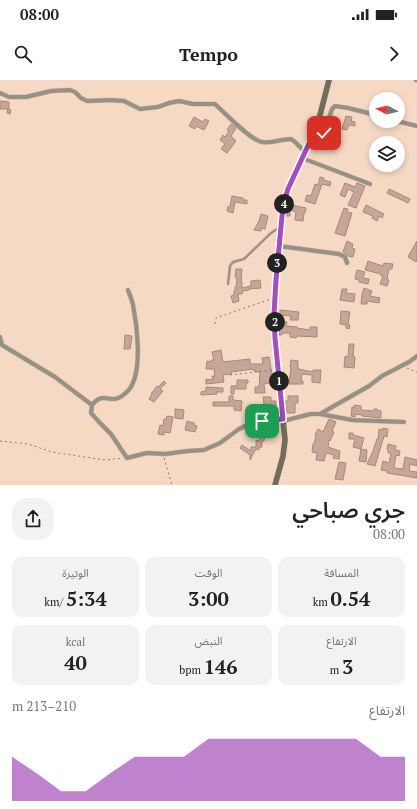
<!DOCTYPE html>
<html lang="ar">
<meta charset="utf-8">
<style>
body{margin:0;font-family:"PT Serif","Noto Sans Arabic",serif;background:#f2f2f2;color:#222;direction:rtl;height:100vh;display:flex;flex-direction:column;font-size:15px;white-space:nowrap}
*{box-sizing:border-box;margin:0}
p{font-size:13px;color:#767676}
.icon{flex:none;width:22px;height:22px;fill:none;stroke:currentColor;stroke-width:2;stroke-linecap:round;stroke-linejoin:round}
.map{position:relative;height:405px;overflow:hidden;direction:ltr}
.sheet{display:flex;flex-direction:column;background:#fff;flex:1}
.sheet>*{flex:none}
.needle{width:26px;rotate:277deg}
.buttons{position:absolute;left:369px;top:12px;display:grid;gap:8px}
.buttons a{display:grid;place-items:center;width:36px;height:36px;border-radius:50%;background:#fff;box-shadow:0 2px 6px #0003;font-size:20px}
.pin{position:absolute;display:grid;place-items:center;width:34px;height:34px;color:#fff;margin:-17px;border-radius:8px;box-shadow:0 2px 6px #0006}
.km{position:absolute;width:20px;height:20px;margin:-10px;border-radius:50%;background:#222;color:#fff;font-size:11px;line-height:20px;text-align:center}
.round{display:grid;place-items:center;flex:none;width:42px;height:42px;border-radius:16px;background:#f2f2f2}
.summary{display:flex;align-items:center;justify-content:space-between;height:68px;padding:0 12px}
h1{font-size:22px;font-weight:600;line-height:30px}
.figures{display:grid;grid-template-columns:repeat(3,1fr);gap:6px;height:68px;padding:4px 12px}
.figures div{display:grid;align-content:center;border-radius:10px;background:#f2f2f2;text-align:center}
.figures b{font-size:20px;font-weight:600}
.figures small{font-size:11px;font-weight:400}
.figures p{font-size:11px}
.chart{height:112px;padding:8px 12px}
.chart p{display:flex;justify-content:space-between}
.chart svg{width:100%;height:72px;margin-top:4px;fill:#a44ebc;opacity:.7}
.status{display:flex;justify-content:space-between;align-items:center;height:28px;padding:0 20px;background:#fff;direction:ltr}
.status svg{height:11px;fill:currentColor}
header{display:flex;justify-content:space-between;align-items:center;height:52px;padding:0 12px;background:#fff;font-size:18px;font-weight:600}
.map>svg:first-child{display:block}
.building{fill:#c5a697;stroke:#a68779}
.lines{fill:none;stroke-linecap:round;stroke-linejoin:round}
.lane-casing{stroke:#d0b6a3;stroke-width:3}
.street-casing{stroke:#d0b6a3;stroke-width:5}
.secondary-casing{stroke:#d0b6a3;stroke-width:6}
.path{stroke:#8e7a6c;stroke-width:1;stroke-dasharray:2 3;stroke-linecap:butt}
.lane{stroke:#969185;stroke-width:2}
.street{stroke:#969185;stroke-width:4}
.secondary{stroke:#746c5a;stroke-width:5.5}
.route-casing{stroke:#fff;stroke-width:8}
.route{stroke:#a44ebc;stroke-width:5}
</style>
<div class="status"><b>08:00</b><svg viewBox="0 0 49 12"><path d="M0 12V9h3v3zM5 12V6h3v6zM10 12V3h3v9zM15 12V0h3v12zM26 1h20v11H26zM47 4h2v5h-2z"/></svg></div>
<header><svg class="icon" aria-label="forward" viewBox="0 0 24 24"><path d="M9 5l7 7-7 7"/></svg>Tempo<svg class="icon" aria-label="search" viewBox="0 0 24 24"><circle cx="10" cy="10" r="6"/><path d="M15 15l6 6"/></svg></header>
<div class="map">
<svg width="417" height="405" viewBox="0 0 417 405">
<rect width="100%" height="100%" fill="#f6d9c4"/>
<path class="building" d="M 0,21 L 9,22 L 9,29 L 11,30 L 10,34 L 7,33 L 8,29 L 0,29 Z
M 346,36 L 352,37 L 351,41 L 355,42 L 355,46 L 349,45 L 347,50 L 342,49 Z
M 194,37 L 203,42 L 205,39 L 209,41 L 204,50 L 196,46 L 195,49 L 189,46 Z
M 231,44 L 236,48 L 231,56 L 236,61 L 227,73 L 221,69 L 225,64 L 220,60 L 223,55 L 225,57 L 229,51 L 227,50 Z
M 320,97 L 324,98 L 323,100 L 331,102 L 330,106 L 322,104 L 315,124 L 305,121 L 307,115 L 311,116 L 315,104 L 318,105 Z
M 345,103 L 355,107 L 357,103 L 365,106 L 356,128 L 348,125 L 354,112 L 348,109 L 345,117 L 340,115 Z
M 389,109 L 410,119 L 408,123 L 387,113 Z
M 232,116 L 243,118 L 243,120 L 247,120 L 247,124 L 235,122 L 233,133 L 227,131 L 228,126 L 230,127 Z
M 291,124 L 296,126 L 306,128 L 305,133 L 304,133 L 303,141 L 295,140 L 296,132 L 290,130 L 290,136 L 286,136 L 287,129 L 290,129 Z
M 366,125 L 384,134 L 382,138 L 379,136 L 377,141 L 372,138 L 373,136 L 363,132 Z
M 344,128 L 348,129 L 347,132 L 352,133 L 345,156 L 335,153 Z
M 261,134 L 268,136 L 265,149 L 261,148 L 261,151 L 254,150 L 259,141 Z
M 347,161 L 353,164 L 352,168 L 355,169 L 353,177 L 348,176 L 343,172 Z
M 417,161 L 417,180 L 416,182 L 408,177 Z
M 368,181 L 383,186 L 384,183 L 393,184 L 392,189 L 389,189 L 387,199 L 389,200 L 387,206 L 380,204 L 383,196 L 381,196 L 381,194 L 365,190 Z
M 236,189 L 242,189 L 241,202 L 242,202 L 242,208 L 251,206 L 251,201 L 260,200 L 261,208 L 249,209 L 249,210 L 243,211 L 242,214 L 238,214 L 239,221 L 233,223 L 231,216 L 234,215 L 234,211 L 235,210 L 235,207 L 236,207 L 237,198 L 235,197 Z
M 357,190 L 365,192 L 363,198 L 369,199 L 368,204 L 359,202 L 359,200 L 355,199 Z
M 364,208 L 372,211 L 370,216 L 380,218 L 379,223 L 367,221 L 367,224 L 361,224 L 362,214 Z
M 342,209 L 347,209 L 346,213 L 355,214 L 354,222 L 340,220 Z
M 280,230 L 299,232 L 298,240 L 290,240 L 291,236 L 280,235 Z
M 341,231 L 350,232 L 348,245 L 350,245 L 349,249 L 346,248 L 346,245 L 340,244 Z
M 281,241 L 287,242 L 286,246 L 297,247 L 297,248 L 310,250 L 310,247 L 317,247 L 317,257 L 297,256 L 296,258 L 290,257 L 290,253 L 282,253 L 282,255 L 279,255 Z
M 125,255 L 132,256 L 130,269 L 124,269 Z
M 349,264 L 354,264 L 353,277 L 355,277 L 354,288 L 344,287 L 345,276 L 348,277 Z
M 221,270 L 223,282 L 250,279 L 250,284 L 263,284 L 262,278 L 269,277 L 272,294 L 273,294 L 274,302 L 264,304 L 265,313 L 255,313 L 255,307 L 259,307 L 260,292 L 254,291 L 254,289 L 231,292 L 232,294 L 223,295 L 224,302 L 206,304 L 206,299 L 213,300 L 212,296 L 215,296 L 214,289 L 206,289 L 207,281 L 211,282 L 211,280 L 214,280 L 212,272 Z
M 291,280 L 298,281 L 298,289 L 313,292 L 313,290 L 321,290 L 320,303 L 312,302 L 312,295 L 302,294 L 301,301 L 303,301 L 303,304 L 289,304 L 291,288 L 290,287 Z
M 237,300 L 248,300 L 248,303 L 246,303 L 246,309 L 234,309 L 234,314 L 231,314 L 231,306 L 237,306 Z
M 164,301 L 166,303 L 160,309 L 163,311 L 154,322 L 149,319 L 152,314 L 151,314 L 157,306 L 158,307 Z
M 206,307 L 223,308 L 223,312 L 216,312 L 217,314 L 201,315 L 201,312 L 206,311 Z
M 229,316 L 233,316 L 233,320 L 242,321 L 241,331 L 234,330 L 234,326 L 213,326 L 213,322 L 229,322 Z
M 288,316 L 298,316 L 298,323 L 295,323 L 295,333 L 287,333 L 285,321 L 288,321 Z
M 263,317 L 271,317 L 271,321 L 276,321 L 276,333 L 267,333 L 266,324 L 264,324 Z
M 354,325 L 361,326 L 361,330 L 374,331 L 374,329 L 377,329 L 377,330 L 381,331 L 381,338 L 362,336 L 362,335 L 355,334 L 355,337 L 351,336 L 352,327 L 354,328 Z
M 175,329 L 184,330 L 183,339 L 175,338 Z
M 167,336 L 173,337 L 170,353 L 164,352 L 164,355 L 158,354 L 160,345 L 163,346 L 164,339 L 166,339 Z
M 329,339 L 336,342 L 332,351 L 334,352 L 330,361 L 329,360 L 328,367 L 340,371 L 339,379 L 333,378 L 334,375 L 326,373 L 324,381 L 316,380 L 317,373 L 312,372 L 313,364 L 314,364 L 316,356 L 315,355 L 318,349 L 323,352 Z
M 187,341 L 194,343 L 194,345 L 197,346 L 195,352 L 185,350 Z
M 383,348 L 388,349 L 387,357 L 384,356 L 375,386 L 367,384 L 373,371 L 377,359 L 378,359 L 379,349 L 383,350 Z
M 349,353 L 353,353 L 353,355 L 364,358 L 361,369 L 353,367 L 355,359 L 349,359 Z
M 260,355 L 265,356 L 264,361 L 262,361 L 262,367 L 259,367 L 259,370 L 256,369 L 250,380 L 250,375 L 240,368 L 242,365 L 251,371 L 251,367 L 256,367 L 256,360 L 259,361 Z
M 388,364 L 396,366 L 395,370 L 400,371 L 399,376 L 396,375 L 394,388 L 403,389 L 405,377 L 417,380 L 417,386 L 410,384 L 409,391 L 417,392 L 417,398 L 387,393 L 387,391 L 381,390 L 383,381 L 389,383 L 391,373 L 388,373 L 388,370 L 387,369 Z
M 361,369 L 367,370 L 366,382 L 359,381 Z
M 339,382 L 346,383 L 343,400 L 335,399 Z"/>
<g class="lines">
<defs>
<path id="lane" d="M 228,204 L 230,186 L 233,182 L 244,179 L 271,153 L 280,147"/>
<path id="street" d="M 416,0 L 417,0
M 0,13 L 9,17 L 26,17 L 51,11 L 70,10 L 75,12 L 81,18 L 87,21 L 110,20 L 124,21 L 140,29 L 158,27 L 169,23 L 179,21 L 193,24 L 215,24 C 225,33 250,60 262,62 C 271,64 281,59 291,59 L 295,62 L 305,72
M 397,41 L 417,46
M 311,59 L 320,56 L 324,53 L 332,29 L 335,26 L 348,28 L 376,35
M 302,78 L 370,104
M 279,166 L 339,174 L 345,177 L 347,183
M 0,257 L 2,265 L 55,297 L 92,325 L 91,333 L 100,343 L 111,354 L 127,378 L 147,373 L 165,374 L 188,371 L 204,370 L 220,363 L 239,349 L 249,344 L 262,341 L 283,339
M 92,325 C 104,310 110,325 122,316 C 126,313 130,310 132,305 C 142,286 137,245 133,225 C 132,220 130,215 128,210
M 320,334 L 369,306 L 382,296 L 409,282 L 417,276
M 283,341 L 311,334 L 320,334 L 352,340 L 404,342"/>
<path id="secondary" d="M 275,405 L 283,376 L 285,360 L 275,258 L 274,235 L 276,200 L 282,136 L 283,125 L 288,109 L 312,56 L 320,35 L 329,0"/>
</defs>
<use href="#lane" class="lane-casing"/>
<use href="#street" class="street-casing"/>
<use href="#secondary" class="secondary-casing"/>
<path class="path" d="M 215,244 L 216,238 L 271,219
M 407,288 L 417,292
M 230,295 L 273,290
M 0,361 L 28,364 L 52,372 L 105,380 L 123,378
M 164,378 L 172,405"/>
<use href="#lane" class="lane"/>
<use href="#street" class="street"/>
<use href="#secondary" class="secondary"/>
</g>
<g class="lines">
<defs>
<path id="route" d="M 262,341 L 283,339 L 275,258 L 274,234 L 276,200 L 282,136 L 283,125 L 288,109 L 311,59 L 320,56 L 324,53"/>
</defs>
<use href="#route" class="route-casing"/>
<use href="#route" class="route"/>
</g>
</svg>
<div class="buttons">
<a><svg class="needle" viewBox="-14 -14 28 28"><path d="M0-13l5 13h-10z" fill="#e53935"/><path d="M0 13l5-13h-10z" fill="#767676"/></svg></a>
<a><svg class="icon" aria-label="layers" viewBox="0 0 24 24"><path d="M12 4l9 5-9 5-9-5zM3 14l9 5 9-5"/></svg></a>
</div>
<div class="pin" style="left:262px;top:341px;background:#1e9e55"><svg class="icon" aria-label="arrive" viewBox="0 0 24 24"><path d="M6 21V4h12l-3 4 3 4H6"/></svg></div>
<div class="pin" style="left:324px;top:53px;background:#d93025"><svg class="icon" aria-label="check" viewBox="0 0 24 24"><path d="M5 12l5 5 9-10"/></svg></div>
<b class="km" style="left:279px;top:301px">1</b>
<b class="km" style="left:275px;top:242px">2</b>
<b class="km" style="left:277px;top:183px">3</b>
<b class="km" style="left:284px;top:124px">4</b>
</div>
<section class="sheet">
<div class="summary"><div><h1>جري صباحي</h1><p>08:00</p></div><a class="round"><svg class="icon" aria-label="share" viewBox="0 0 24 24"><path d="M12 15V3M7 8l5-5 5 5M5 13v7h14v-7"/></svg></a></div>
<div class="figures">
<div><p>المسافة</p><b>0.54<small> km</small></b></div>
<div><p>الوقت</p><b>3:00</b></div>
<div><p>الوتيرة</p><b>5:34<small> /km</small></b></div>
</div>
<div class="figures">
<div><p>الارتفاع</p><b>3<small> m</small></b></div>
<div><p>النبض</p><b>146<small> bpm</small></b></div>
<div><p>kcal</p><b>40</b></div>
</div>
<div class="chart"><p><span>الارتفاع</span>210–213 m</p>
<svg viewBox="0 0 160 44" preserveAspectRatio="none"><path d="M0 44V17L10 27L20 38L30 38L40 27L50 17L60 17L70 17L80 6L90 6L100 6L110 6L120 6L130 6L140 6L150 17L160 17V44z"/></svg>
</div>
</section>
